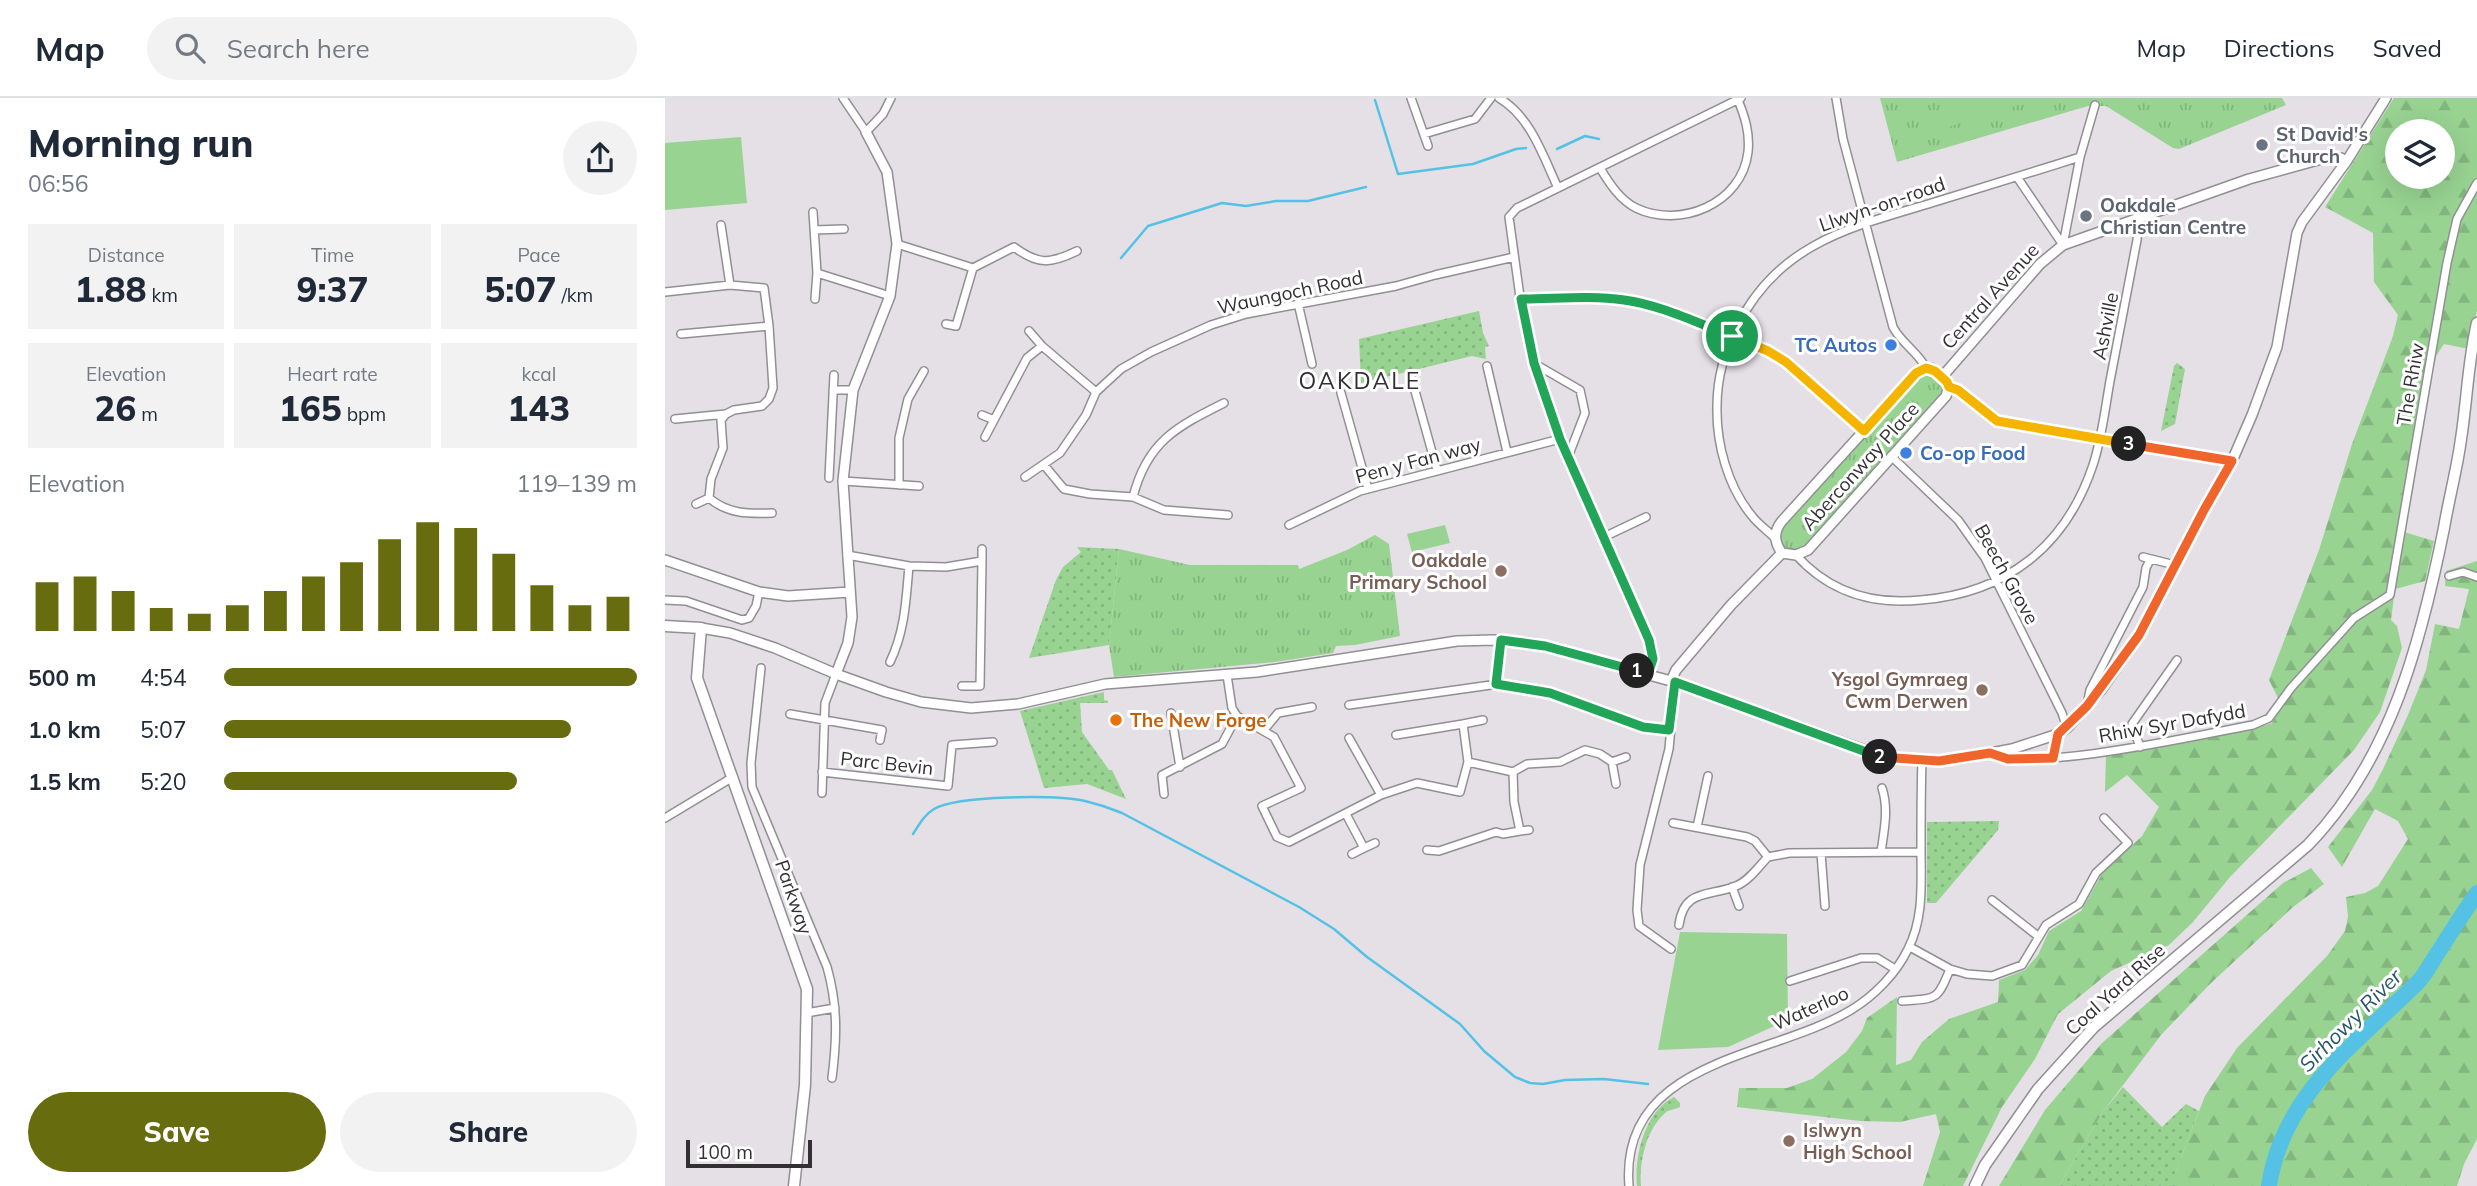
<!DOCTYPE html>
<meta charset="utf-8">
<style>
body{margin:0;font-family:Mulish,sans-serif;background:#f2f2f3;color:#1f2937;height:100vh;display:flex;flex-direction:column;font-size:26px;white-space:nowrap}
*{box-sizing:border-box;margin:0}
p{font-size:23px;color:#747a83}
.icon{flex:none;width:38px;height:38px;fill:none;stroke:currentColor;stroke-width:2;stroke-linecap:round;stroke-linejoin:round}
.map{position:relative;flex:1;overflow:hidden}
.details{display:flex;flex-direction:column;background:#fff;width:665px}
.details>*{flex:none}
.buttons{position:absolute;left:1720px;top:21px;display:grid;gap:14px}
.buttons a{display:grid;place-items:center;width:70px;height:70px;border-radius:50%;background:#fff;box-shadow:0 7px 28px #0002;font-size:35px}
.scale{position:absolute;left:21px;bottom:18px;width:126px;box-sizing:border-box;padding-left:7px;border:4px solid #323032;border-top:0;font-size:19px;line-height:24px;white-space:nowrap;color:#323032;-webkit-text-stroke:5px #fff;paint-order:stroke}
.pin{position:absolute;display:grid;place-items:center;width:60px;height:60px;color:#fff;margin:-30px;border:4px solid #fff;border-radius:50%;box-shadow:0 2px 7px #0007}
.km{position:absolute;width:35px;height:35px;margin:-18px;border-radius:50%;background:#222;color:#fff;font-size:19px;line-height:35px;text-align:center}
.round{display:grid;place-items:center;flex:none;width:74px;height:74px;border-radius:37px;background:#f2f2f3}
.summary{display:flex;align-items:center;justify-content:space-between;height:119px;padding:0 28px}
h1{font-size:38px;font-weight:800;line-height:52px}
.figures{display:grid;grid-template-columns:repeat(3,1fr);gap:10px;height:119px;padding:7px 28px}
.figures div{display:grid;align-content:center;border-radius:0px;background:#f2f2f3;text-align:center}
.figures b{font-size:35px;font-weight:800}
.figures small{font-size:19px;font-weight:400}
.figures p{font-size:19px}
.chart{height:196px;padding:14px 28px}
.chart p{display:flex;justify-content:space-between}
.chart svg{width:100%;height:126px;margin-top:7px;stroke:#676c0e;stroke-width:6}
.button{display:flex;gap:14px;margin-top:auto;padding:14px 28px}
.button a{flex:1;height:80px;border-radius:42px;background:#676c0e;color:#fff;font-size:28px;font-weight:800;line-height:80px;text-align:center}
.button a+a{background:#f2f2f3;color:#1f2937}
ul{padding:0 28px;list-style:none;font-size:23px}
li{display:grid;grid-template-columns:112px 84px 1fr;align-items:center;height:52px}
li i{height:18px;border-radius:9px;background:#676c0e}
header{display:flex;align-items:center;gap:42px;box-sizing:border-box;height:98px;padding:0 35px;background:#fff;border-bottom:2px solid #e0e1e3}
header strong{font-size:33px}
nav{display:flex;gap:38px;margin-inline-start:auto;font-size:24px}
.search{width:490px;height:63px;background:#f2f2f3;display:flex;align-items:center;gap:18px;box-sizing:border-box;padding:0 24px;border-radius:38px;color:#747a83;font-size:26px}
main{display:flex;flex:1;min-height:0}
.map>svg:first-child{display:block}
.grass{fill:url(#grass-dots)}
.forest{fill:url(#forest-firs);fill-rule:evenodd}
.park{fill:url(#park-tufts)}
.garden{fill:#98d392}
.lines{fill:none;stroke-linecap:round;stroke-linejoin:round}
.stream{stroke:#55c2e5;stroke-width:2.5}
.river{stroke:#55c2e5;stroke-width:16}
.minor-casing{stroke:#928f94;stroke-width:10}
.tertiary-casing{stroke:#928f94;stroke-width:12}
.secondary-casing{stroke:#928f94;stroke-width:13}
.minor{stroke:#fff;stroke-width:7}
.tertiary{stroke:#fff;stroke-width:9}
.secondary{stroke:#fff;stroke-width:10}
.split-1-casing{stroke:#fff;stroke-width:14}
.split-2-casing{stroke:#fff;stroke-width:14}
.split-3-casing{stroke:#fff;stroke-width:14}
.split-4-casing{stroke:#fff;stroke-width:14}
.split-1{stroke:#22a559;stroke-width:9}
.split-2{stroke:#22a559;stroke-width:9}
.split-3{stroke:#f0652b;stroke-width:9}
.split-4{stroke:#f5b400;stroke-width:9}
.worship-dot{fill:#6b7280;stroke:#fff;stroke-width:2.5}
.shop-dot{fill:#3f7fe0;stroke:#fff;stroke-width:2.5}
.education-dot{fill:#8d6e63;stroke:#fff;stroke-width:2.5}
.food-dot{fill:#e8710a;stroke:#fff;stroke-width:2.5}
.labels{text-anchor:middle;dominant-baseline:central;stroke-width:6;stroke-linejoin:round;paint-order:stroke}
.worship-label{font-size:19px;font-weight:bold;fill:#5b616d;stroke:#fff;text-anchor:start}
.street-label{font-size:19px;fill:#323032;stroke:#fff}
.shop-label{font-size:19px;font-weight:bold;fill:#366cbe;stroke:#fff;text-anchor:end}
.education-label{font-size:19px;font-weight:bold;fill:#785e54;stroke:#fff;text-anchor:end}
.food-label{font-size:19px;font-weight:bold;fill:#c56008;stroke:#fff;text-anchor:start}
.water-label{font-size:21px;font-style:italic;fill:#285666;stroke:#fff}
.quarter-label{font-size:23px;letter-spacing:2px;fill:#323032;stroke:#fff}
</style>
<header>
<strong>Map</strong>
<div class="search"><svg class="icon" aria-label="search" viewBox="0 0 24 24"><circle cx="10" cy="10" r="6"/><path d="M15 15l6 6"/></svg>Search here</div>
<nav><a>Map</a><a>Directions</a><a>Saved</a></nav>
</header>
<main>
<section class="details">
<div class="summary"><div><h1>Morning run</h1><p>06:56</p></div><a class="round"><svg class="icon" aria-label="share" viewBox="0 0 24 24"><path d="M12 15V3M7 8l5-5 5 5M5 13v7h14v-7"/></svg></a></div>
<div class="figures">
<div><p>Distance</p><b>1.88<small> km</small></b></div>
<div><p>Time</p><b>9:37</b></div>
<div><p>Pace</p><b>5:07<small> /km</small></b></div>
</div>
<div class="figures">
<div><p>Elevation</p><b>26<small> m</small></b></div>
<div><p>Heart rate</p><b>165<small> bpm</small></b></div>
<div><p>kcal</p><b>143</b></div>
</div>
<div class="chart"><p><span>Elevation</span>119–139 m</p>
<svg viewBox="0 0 160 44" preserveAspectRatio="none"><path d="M5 44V27M15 44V25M25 44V30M35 44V36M45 44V38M55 44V35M65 44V30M75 44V25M85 44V20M95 44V12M105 44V6M115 44V8M125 44V17M135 44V28M145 44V35M155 44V32"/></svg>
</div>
<ul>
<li><b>500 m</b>4:54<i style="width:100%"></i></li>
<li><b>1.0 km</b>5:07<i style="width:84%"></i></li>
<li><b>1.5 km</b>5:20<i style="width:71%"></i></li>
</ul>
<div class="button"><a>Save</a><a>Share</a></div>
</section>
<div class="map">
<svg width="1812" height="1088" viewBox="0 0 1812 1088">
<defs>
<pattern id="grass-dots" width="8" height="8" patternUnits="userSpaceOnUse" patternTransform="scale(1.75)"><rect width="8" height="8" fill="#98d392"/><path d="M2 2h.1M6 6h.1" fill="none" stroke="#83b57e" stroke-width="1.8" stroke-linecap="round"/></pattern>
<pattern id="forest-firs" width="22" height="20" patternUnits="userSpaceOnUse" patternTransform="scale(1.75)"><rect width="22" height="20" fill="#98d392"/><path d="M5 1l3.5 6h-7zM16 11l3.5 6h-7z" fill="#83b57e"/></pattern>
<pattern id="park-tufts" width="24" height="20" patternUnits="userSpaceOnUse" patternTransform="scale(1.75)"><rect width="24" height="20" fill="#98d392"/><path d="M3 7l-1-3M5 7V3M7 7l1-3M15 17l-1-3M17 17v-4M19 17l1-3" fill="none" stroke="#83b57e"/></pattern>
</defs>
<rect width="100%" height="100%" fill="#e4e0e6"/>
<path class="grass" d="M 814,213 L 818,235 L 824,248 L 820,249 L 821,261 L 807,258 L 696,285 L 694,241 Z
M 1512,265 L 1520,271 L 1510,326 L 1496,333 L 1509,268 Z
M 412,449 L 454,451 L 444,547 L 364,560 L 391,482 L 398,469 L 416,454 Z
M 439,594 L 439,602 L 443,603 L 443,605 L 415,605 L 417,634 L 444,672 L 447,672 L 461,701 L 422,686 L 379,690 L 355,613 Z
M 1334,723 L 1333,732 L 1271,805 L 1262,805 L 1262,724 Z
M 1458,989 L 1497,1029 L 1521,1006 L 1534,1013 L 1510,1075 L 1510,1088 L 1394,1088 L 1437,1015 Z
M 1009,999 L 1015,1005 L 1015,1009 C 1011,1011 1003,1012 1000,1015 C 981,1032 974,1064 976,1088 L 972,1088 C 969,1058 980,1013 1009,999 Z"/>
<path class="forest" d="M 1729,0 L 1812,0 L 1812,212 L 1804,251 L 1779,246 L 1769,261 L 1739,434 L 1769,443 L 1760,483 L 1730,491 L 1726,522 L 1732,528 L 1737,550 L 1715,614 L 1689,652 L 1565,779 L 1528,824 L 1504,847 L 1446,873 L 1393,916 L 1370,961 L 1337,1009 L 1298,1088 L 1258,1088 L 1275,1034 L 1271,1016 L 1235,1024 L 1195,1023 L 1072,1009 L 1074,990 L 1122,990 L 1147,981 L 1181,954 L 1197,933 L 1202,920 L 1232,899 L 1231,967 L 1246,962 L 1257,944 L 1284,921 L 1333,904 L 1334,882 L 1360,872 L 1373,857 L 1384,833 L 1416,813 L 1437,776 L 1477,738 L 1494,709 L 1462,677 L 1440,694 L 1441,658 L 1586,632 L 1607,625 L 1617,608 L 1604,582 L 1654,452 L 1687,346 L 1728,238 L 1733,217 L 1709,184 L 1708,135 L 1660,109 ZM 1732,33 L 1778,33 L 1778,79 L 1732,79 Z
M 1812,463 L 1812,1041 L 1799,1066 L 1792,1088 L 1510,1088 L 1510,1075 L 1540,998 L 1572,950 L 1662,858 L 1680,833 L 1683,818 L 1681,799 L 1700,795 L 1713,788 L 1743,741 L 1733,723 L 1710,711 L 1677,769 L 1663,749 L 1707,692 L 1718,671 L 1743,617 L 1761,572 L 1770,526 L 1794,531 L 1804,491 L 1780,488 L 1781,473 Z
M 1646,770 L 1659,786 L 1628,809 L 1546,885 L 1496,937 L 1437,1015 L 1394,1088 L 1334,1088 L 1380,1012 L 1437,945 L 1618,785 Z"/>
<path class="park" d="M 1215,0 L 1617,0 L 1621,7 L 1514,51 L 1508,50 L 1441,8 L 1423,8 L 1232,64 Z
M 1264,276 C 1280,281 1281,290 1272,303 L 1139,449 L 1132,453 L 1119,449 L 1115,437 L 1118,429 L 1253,279 Z
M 710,437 L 724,446 L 735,538 L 690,547 L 671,548 L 668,555 L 610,564 L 449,579 L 444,547 L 454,451 L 525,467 L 633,467 L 634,471 L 682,452 Z"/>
<path class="garden" d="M 1274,0 L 1376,0 L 1283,29 Z
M 76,39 L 82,105 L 0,112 L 0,45 Z
M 780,427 L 785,445 L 747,454 L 742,436 Z
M 1015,834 L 1122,836 L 1123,922 L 1063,949 L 993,952 Z"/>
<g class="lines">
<path class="stream" d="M 710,2 L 733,76 L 808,66 L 851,51 L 861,50
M 892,51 L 920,38 L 934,41
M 456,160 L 483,128 L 557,105 L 581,108 L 611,103 L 643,103 L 701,89
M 248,736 C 254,727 259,717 269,711 C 294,697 391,697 420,703 C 433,706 445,710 457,715 L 634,809 L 669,831 L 702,859 L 795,926 L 819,953 L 850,979 L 865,985 L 878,986 L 900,982 L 939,981 L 983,986"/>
<path class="river" d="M 1604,1088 C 1618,995 1691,946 1753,884 C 1761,876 1767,863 1774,853 C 1786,834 1799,814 1812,795"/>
<defs>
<path id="minor" d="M 178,0 L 201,34 L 218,16 L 226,0
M 746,0 L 763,48
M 834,0 C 866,19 878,58 893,90
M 1171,0 L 1178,41 L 1228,229 C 1236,245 1253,254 1261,270
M 759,36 L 810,21 L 826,0
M 935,70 C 944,85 955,102 971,110 C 1015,131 1077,106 1083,54 C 1085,35 1080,19 1073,2
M 1352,79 L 1398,147 L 1415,59 L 1430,7
M 148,114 L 152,175 L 225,198
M 56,127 L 65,187
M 149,132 L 179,131
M 232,146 L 308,170 L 349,149 C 373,167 385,166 412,153
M 0,194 L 65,187 L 99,190 L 104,228
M 150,201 L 152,175
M 856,201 L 940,200 L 960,202 L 979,206 L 1067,238 L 1103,253 L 1121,264 L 1199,333
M 633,205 L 647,266
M 281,226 L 291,228 L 308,170
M 364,233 L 377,248
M 870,266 L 915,292 L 920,315 L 903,359
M 822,268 L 842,354
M 745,275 L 772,372
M 1284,289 C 1305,297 1319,319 1341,326 L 1567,363
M 168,292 L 188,292
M 676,295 L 703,391
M 61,316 L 56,322 L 58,350 L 46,381 L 44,400 C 63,416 83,416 107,415
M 317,317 L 329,322
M 10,321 L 61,316 L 69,312 L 97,308 L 104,301 L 108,290 L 104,228 L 16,236
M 320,339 L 362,260 L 377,248 L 431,294
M 1226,358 L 1293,422 L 1320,460 L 1397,615 L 1402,630
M 379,367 L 399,391 L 425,396 L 468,399 L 499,412 L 563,417
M 360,379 L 395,355 L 421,317 L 431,294 L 456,271 L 486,254 L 546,227 L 581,216 L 731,188 L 770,177 L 849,159
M 164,380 L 169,277
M 178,383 L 254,388
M 234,387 L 234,340 L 243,301 L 259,273
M 468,399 C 482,344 511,329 559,305
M 31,406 L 44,400
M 624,427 L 695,393 L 895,341
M 939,439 L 981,419
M 1110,440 C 1103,433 1093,426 1087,418 C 1063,389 1051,346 1052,308 C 1052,281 1060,252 1073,227 C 1115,143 1191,128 1273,103 C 1321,88 1368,74 1415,59
M 317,451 L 317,463
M 182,457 L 244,468 L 281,469 L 317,463 L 315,588 L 297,588
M 1131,457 C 1164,494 1208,507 1256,502 C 1342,495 1401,448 1428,367 C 1437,340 1440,311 1445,283 C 1454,236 1463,189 1472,142 L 1473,130 L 1469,121
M 1478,459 L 1510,467
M 1784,478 L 1798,474 L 1812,479
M 0,502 L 21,503 L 77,522 L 84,520 L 91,508 L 94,494
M 225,564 C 240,533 241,502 244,468
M 96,570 L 86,665 L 87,689 L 162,869 C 173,908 172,940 167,980
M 983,576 L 988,561 L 984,542 L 895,341 L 869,265 L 855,199 L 844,119 L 852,110 L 1076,0
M 562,577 L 567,610 L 572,618 L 609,639 L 636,690 L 597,708 L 612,739 L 624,744 L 716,697 L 752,685 L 795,694 L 803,664 L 848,674
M 831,586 L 836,543
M 684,607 L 833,586 L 885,595 L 978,629 L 1004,632
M 1422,607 L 1425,592 L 1478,489 L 1481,470 L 1485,462
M 506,615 L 515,669
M 125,616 L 217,632 L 215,642
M 798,626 L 818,622
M 599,632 L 613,615 L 647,609
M 731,637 L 798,626 L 803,664
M 684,640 L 716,697
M 1475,649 L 1467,626 L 1512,562
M 1325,655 C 1362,676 1539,636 1588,627 L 1604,620 L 1626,590 L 1689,520 L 1725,497 L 1782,165 L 1792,121 L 1812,85
M 1388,660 L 1393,636
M 947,664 L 961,659
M 157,674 L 283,688 L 287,647 L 328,644
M 848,674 L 862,666 L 895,664 L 920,652 L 935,656 L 947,664 L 951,686
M 848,674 L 849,704 L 855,733 L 864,732
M 157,695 L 160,605 L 171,576
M 499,696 L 497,677 L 557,646 L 572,618
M 681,716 L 699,750 L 710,745
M 0,720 L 68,679
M 1008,725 L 1082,739 L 1090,743 L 1103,759 L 1124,755 L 1256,754
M 1032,729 L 1043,678
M 762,752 L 774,753 L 831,734 L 838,736 L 855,733
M 1216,754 C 1219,733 1224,711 1217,690
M 1156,755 L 1160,808
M 687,756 L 699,750
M 1067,789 L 1074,808
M 1327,802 L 1374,839
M 1014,827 C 1019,790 1044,799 1071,788 C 1084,783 1094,768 1103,759
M 1245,849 L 1285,871 L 1302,876 L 1327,878 L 1357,867 L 1381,827 L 1414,806 L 1431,775 L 1463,745 L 1439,720
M 1006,851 L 974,828 L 972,812 L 975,767 L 1004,651 L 1010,585
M 1125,883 L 1196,860 L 1212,860 L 1230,871
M 1237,903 C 1271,900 1272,904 1285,871
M 141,915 L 170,910
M 964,1088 C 954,961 1107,960 1186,912 C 1209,898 1231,876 1243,851 C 1259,820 1256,786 1256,752 C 1256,722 1256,692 1257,662"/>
<path id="tertiary" d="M 1266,270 C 1277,276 1287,285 1281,298 L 1143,452 L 1131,457 L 1117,455 C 1109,444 1108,434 1117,423 L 1245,282 L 1257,271 Z
M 1277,279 L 1375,166 L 1398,147 L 1584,81 L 1660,60 L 1676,60 L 1681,64
M 0,462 L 94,494 L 123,498 L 185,494
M 36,530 L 65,535 L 110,550 L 171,576 L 221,594 L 256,604 L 306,610 L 353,606 L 440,586 L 592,574 L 792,543 L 828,542 L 867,545 L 1006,583 L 1219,659 L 1274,663 L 1299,660 L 1347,651 L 1393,636 L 1402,630 L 1436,592 L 1474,537 L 1539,412 L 1567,363 L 1587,317 L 1612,249 L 1632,135 L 1637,124 L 1681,64 L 1721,0
M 171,576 L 183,545 L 187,519 L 178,383 L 188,292 L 225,198 L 232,146 L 222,74 L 201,34
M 1006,583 L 1011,572 L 1066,507 L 1117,455"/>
<path id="secondary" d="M 0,528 L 36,530 L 32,580 L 142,891 L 140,987 L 129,1088
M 1310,1088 L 1320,1067 L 1373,991 L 1429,929 L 1643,747 C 1726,661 1756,544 1779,430 C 1784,400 1792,371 1796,341 C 1802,303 1803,263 1812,225"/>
</defs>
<use href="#minor" class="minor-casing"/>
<use href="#tertiary" class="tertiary-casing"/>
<use href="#secondary" class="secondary-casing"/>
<use href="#minor" class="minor"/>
<use href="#tertiary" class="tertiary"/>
<use href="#secondary" class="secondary"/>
</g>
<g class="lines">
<defs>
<path id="split-1" d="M 972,573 L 983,576 L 988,561 L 984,542 L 895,341 L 869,265 L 856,201 C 890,201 925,197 959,202 C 996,207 1032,225 1067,238"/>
<path id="split-2" d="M 972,573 L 880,548 L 836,542 L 831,586 L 885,595 L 978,629 L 1004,632 L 1010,584 L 1215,659"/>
<path id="split-3" d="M 1215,659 L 1274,663 L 1325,655 L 1343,661 L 1388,660 L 1393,636 L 1422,608 L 1474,537 L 1539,412 L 1567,363 L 1464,346"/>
<path id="split-4" d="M 1067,238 L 1103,253 L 1121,264 L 1199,333 L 1251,275 L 1261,270 L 1270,273 L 1282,284 L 1284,289 L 1293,292 L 1332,323 L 1464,346"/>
</defs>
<use href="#split-1" class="split-1-casing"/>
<use href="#split-2" class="split-2-casing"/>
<use href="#split-3" class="split-3-casing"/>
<use href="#split-4" class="split-4-casing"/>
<use href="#split-1" class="split-1"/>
<use href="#split-2" class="split-2"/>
<use href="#split-3" class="split-3"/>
<use href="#split-4" class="split-4"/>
</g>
<g class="worship-dot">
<circle cx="1597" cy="47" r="7"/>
<circle cx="1421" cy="118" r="7"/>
</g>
<g class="shop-dot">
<circle cx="1226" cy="247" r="7"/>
<circle cx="1241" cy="355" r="7"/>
</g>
<g class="education-dot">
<circle cx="836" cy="473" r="7"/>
<circle cx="1317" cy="592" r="7"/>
<circle cx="1124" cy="1043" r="7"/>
</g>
<circle class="food-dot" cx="451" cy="622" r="7"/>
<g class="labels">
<g class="worship-label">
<text x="1611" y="36">St David's<tspan x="1611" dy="22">Church</tspan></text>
<text x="1435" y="107">Oakdale<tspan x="1435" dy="22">Christian Centre</tspan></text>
</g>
<g class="street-label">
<text transform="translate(1217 106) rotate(-19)">Llwyn-on-road</text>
<text transform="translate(625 194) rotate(-12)">Waungoch Road</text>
<text transform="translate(1325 198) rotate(-48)">Central Avenue</text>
<text transform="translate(1440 228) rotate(-79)">Ashville</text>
<text transform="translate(1745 286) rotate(-80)">The Rhiw</text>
<text transform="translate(753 362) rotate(-15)">Pen y Fan way</text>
<text transform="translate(1195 368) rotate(-48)">Aberconway Place</text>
<text transform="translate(1342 476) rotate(61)">Beech Grove</text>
<text transform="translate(1507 625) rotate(-10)">Rhiw Syr Dafydd</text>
<text transform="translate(222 665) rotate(6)">Parc Bevin</text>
<text transform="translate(129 799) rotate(71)">Parkway</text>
<text transform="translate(1450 891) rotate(-42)">Coal Yard Rise</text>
<text transform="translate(1145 910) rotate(-24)">Waterloo</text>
</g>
<g class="shop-label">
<text x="1212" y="247">TC Autos</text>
<text x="1255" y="355" text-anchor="start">Co-op Food</text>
</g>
<g class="education-label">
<text x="822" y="462">Oakdale<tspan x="822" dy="22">Primary School</tspan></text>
<text x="1303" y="581">Ysgol Gymraeg<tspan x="1303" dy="22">Cwm Derwen</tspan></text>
<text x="1138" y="1032" text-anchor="start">Islwyn<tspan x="1138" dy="22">High School</tspan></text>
</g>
<g class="food-label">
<text x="465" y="622">The New Forge</text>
</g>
<g class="water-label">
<text transform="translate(1685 922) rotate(-45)">Sirhowy River</text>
</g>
<g class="quarter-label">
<text x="695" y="282">OAKDALE</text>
</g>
</g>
</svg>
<div class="buttons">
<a><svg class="icon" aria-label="layers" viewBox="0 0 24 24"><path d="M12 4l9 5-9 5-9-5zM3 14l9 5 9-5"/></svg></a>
</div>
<div class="scale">100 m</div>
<div class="pin" style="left:1067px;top:238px;background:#1e9e55"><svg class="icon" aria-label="arrive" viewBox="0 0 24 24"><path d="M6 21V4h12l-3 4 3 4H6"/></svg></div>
<b class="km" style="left:972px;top:573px">1</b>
<b class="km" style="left:1215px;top:659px">2</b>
<b class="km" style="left:1464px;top:346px">3</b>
</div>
</main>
